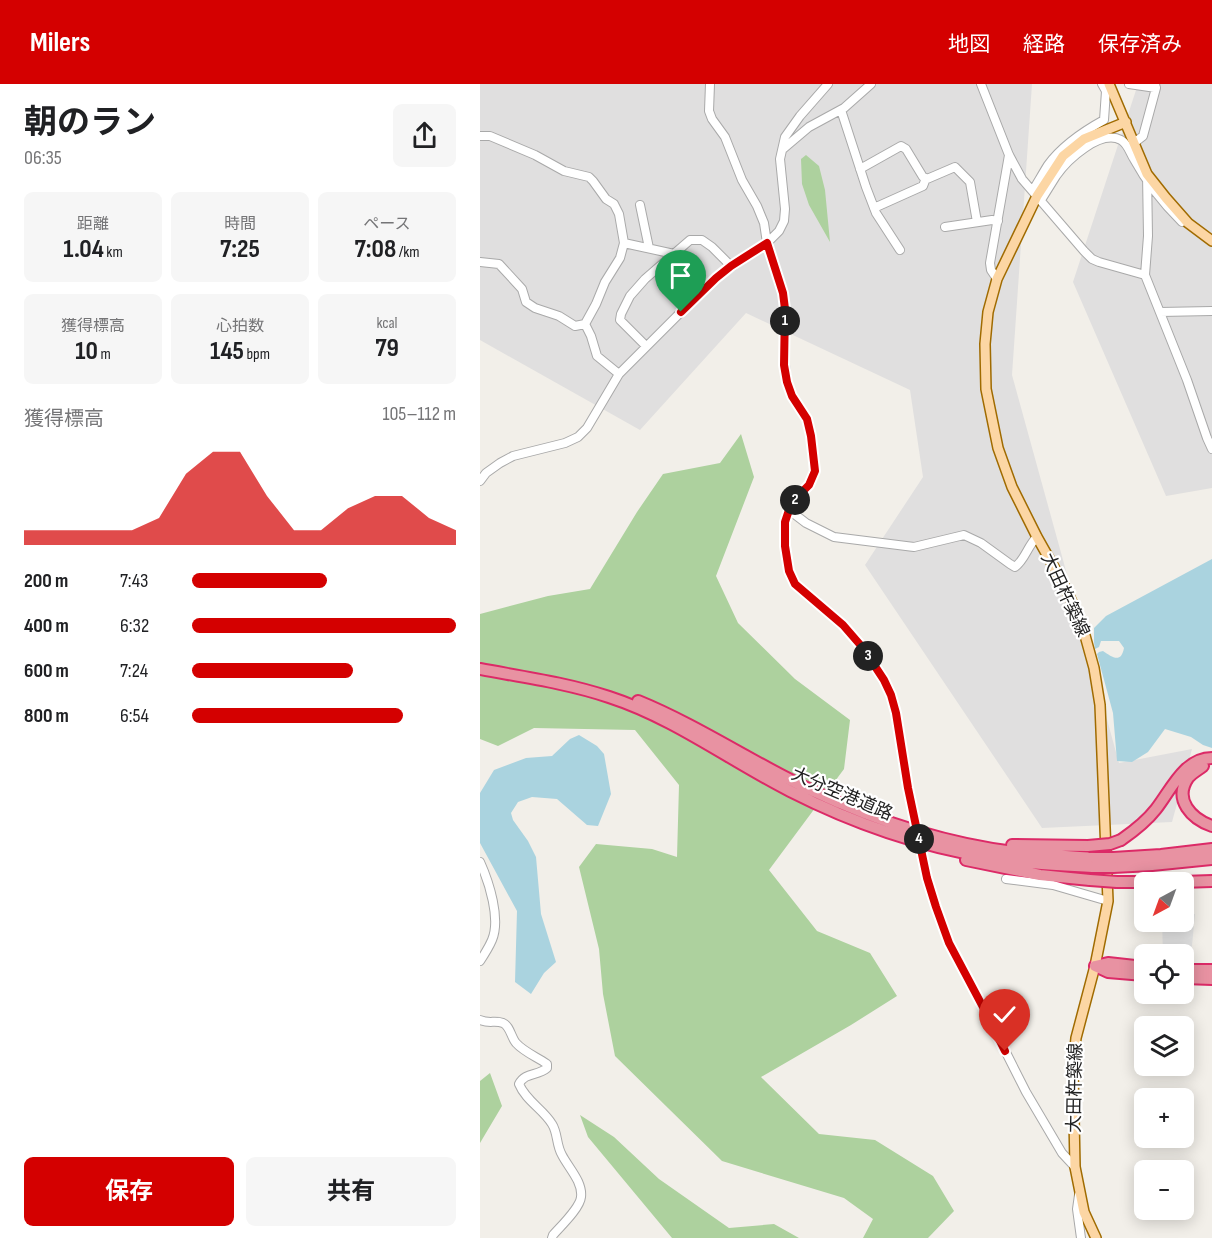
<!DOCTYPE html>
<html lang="ja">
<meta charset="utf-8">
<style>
body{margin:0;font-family:"Sofia Sans Condensed","Noto Sans JP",sans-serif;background:#f6f6f6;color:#202124;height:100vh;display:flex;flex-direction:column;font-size:22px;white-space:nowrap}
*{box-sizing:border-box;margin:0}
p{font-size:20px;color:#757577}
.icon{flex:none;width:33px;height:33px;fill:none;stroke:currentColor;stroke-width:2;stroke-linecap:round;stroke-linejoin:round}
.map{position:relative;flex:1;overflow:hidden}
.drawer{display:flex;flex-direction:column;background:#fff;width:480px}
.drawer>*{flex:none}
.needle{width:39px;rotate:221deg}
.fabs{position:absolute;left:654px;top:788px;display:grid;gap:12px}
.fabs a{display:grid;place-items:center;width:60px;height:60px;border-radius:9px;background:#fff;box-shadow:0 3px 15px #0003;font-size:30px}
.pin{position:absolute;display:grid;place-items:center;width:51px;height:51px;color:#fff;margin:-62px -26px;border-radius:50% 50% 50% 0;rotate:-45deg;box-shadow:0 0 6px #0007}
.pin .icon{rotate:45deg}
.km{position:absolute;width:30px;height:30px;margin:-15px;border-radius:50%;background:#222;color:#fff;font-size:16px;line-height:30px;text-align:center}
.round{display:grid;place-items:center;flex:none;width:63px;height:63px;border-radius:9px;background:#f6f6f6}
.overview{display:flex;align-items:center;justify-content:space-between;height:102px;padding:0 24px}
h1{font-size:33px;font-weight:700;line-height:45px}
.metrics{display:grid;grid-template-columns:repeat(3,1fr);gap:9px;height:102px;padding:6px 24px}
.metrics div{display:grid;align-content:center;border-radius:9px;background:#f6f6f6;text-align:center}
.metrics b{font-size:26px;font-weight:700}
.metrics small{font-size:16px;font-weight:400}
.metrics p{font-size:16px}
.chart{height:168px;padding:12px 24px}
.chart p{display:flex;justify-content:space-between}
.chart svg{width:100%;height:108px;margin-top:6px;fill:#d40000;opacity:.7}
.action{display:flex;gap:12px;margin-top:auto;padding:12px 24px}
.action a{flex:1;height:69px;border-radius:9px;background:#d40000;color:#fff;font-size:24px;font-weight:700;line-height:69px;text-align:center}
.action a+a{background:#f6f6f6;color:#202124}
ul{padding:0 24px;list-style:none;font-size:20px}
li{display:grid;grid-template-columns:96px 72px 1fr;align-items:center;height:45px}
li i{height:15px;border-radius:8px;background:#d40000}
header{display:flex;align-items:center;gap:36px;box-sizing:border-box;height:84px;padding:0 30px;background:#d40000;color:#fff}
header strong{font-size:28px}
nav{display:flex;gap:33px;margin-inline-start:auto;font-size:21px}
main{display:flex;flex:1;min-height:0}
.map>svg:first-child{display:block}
.residential{fill:#e0dfdf}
.forest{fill:#add19e}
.parking{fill:#e2e2e2}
.water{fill:#aad3df}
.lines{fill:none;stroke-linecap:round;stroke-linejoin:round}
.minor-casing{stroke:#a9a9a9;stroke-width:10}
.major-casing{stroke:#a06b00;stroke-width:12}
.highway-casing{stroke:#dc2a67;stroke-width:14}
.minor{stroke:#fff;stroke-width:8}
.major{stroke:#fcd6a4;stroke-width:9}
.highway{stroke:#e892a2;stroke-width:10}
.minor-bridge-casing{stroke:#a9a9a9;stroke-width:10;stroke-linecap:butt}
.highway-bridge-casing{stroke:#dc2a67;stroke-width:14;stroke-linecap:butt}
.minor-bridge{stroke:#fff;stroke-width:8}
.highway-bridge{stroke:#e892a2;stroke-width:10}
.route-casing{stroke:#fff;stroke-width:12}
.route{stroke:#d40000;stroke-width:8}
.labels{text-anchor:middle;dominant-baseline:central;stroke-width:4.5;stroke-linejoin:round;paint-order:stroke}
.street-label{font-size:18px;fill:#222;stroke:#fff}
</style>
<header>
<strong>Milers</strong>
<nav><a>地図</a><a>経路</a><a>保存済み</a></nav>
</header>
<main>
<section class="drawer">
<div class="overview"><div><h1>朝のラン</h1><p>06:35</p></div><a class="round"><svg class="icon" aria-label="share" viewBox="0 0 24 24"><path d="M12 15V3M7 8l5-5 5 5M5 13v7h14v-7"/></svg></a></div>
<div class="metrics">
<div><p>距離</p><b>1.04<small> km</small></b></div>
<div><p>時間</p><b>7:25</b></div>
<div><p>ペース</p><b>7:08<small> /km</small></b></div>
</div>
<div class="metrics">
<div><p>獲得標高</p><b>10<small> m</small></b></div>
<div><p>心拍数</p><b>145<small> bpm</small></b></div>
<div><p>kcal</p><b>79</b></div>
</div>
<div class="chart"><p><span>獲得標高</span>105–112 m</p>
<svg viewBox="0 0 160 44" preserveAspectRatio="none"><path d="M0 44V38L10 38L20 38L30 38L40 38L50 33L60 15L70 6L80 6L90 24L100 38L110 38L120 29L130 24L140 24L150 33L160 38V44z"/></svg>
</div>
<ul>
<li><b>200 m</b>7:43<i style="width:51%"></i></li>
<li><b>400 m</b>6:32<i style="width:100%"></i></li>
<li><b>600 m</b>7:24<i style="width:61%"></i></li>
<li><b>800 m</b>6:54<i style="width:80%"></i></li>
</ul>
<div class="action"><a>保存</a><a>共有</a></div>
</section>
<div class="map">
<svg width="732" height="1154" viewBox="0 0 732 1154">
<rect width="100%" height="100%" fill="#f2efe9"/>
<path class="residential" d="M 0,0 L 552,0 L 532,291 L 639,679 L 712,665 L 692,738 L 562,744 L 385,481 L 443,393 L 430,306 L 266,229 L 160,346 L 0,256 Z
M 658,0 L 732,0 L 732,404 L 686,412 L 593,198 Z"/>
<path class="forest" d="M 326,71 L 339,82 L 345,106 L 350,158 L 329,121 L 322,100 L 321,75 Z
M 261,350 L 274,393 L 236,492 L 258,539 L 315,595 L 370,636 L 364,685 L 289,786 L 337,847 L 390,869 L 417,912 L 371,941 L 281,993 L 339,1050 L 395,1056 L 453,1092 L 474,1127 L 448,1154 L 383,1154 L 393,1135 L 364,1114 L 242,1077 L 135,972 L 123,910 L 119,865 L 99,783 L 116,760 L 172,765 L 197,773 L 199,701 L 155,646 L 54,644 L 18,662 L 0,655 L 0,530 L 68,512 L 110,505 L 157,428 L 183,390 L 240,379 Z
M 10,989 L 22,1022 L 0,1059 L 0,997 Z
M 100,1031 L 134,1053 L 179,1095 L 249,1144 L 294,1140 L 319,1154 L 192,1154 L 108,1053 Z"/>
<path class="parking" d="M 715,830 L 711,872 L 704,871 L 704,870 L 683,870 L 682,837 L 704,837 L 704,831 Z"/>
<path class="water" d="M 732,475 L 732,664 L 723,661 L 711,653 L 685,645 L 668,668 L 652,678 L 637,677 L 633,629 L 617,570 L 619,568 L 623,567 C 632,573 641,580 644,564 L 639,557 L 621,557 L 619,563 L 615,565 L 614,558 L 614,544 L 626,532 Z
M 99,651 L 117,662 L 124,670 L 131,710 L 118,742 L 107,741 L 77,715 L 52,713 L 38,718 L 31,729 L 33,736 L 48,757 L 56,773 L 61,830 L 76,878 L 64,889 L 51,910 L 35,898 L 37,827 L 0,759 L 0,709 L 14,686 L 46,674 L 72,672 L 90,655 Z"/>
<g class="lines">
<defs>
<path id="minor" d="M 230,0 L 229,27 L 232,35 L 245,53 L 262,96 L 277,122 L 284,139 L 287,159 L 303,209 L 305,225 L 305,281 L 307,298 L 312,312 L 327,335 L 331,353 L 335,387 L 332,395 L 329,401 L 319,411 L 309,426 L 305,438 L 305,462 L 309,487 L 315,500 L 320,505 L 363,541 L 383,564 L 404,596 L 411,611 L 416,629 L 428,704
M 501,0 L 529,71 L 542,95 L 604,167 L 612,175 L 619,178 L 665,191
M 649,0 L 676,4
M 361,26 L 386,103 L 396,129 L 420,166
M 0,52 L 10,52 L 55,71 L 84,87 L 109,93 L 113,97 L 126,115 L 134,120 L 139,130 L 144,159 L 140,174 L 125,198 L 116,220 L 105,240
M 654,59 L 663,52 L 676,4 L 675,0
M 303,65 L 329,43 L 364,24 L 391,0
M 380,85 L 421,62 L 426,65 L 443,93 L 447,95 L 475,83 L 490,98 L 497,138
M 667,90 L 668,152 L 665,191 L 707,296 L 727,354 L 732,365
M 553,106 C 558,98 563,89 568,81 C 582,62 604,47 624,36 L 626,7 L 622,0
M 561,116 C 566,108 571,100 576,92 C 587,76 620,45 641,56 C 648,60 650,69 654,75 C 667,99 683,119 702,138
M 160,121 L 169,164
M 394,124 L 443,102 L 446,94
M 465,143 L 512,136 L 518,137
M 144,159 L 194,170
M 0,178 L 19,180 L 42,205 L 46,218 L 55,224 L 79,232 L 95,242 L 105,240
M 517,195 L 511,186 L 510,179 L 529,71
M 680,228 L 732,227
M 105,240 L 111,252 L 117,272 L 139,290
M 166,262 L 140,236 L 141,230 L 150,212 L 165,195 L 210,156 L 222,156 L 232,163 L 251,182
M 0,397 L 6,389 L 20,379 L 33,372 L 85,359 L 98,353 L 107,344 L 139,290 L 236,193 L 287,159 L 299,147 L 304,137 L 305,125 L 300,75 L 305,53 L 320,32 L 348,0
M 309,426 L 326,439 L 354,453 L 434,463 L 484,451 L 501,459 L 530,480 L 535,483 C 545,476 548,461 557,453
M 0,778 C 9,798 21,835 12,856 C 9,863 4,871 0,877
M 447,794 L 456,823 L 469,859 L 504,925 L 546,1008 L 582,1069 L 595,1083
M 526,795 L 573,801 L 628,817
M 0,936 C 9,940 15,936 23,939 C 30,942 31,953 36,959 C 44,968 57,973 67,980 L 67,984 C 58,992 45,988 39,1000 C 46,1017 63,1025 72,1040 C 78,1049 76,1061 82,1071 C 88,1083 103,1098 101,1113 C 100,1124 81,1142 73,1151 L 72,1154
M 599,1111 L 597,1125 L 601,1154"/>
<path id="major" d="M 629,0 L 667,90 L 686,114 L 708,139 L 732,157
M 616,1154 L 604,1128 L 595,1083 L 593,984 L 596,954 L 615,882 L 628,817 L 620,621 L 614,584 L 601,537 L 584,501 L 557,453 L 532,403 L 518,364 L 506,305 L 505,260 L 508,228 L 517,195 L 557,112 L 583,72 L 604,55 L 646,38"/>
<path id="highway" d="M 0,585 C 43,593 87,599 129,613 C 194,634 249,676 310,707 C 371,738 439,762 507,773 C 543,780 579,781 615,783
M 158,617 C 219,642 273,679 333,707 C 399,738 470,761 542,769 C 567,771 591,772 615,774
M 723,682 C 718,686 712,689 708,694 C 693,716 712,735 732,742
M 641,756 C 654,747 666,738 676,725 C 691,706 704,674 732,674
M 532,761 L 608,762
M 633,774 L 681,771 L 732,765
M 486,776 L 560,791 L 610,796
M 633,783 L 672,781 L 732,775
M 637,798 L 664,798
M 701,798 L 732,797
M 615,882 L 628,888 L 664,891
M 615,882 L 628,879 L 664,883
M 704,886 L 732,886
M 704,894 L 732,895"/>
</defs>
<use href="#minor" class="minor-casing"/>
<use href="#major" class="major-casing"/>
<use href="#highway" class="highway-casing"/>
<use href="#minor" class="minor"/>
<use href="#major" class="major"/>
<use href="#highway" class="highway"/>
<defs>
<path id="minor-bridge" d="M 428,704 L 447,794"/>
<path id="highway-bridge" d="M 608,762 L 630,760 L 641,756
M 615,774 L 633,774
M 615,783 L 633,783
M 610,796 L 637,798"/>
</defs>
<use href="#minor-bridge" class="minor-bridge-casing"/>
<use href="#highway-bridge" class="highway-bridge-casing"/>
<use href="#minor-bridge" class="minor-bridge"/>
<use href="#highway-bridge" class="highway-bridge"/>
</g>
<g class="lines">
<defs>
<path id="route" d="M 201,228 L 236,194 L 251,182 L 287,159 L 303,209 L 305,225 L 304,281 L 307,298 L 312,312 L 327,335 L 331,352 L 335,387 L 329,401 L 319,411 L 309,426 L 305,438 L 305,462 L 309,487 L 315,500 L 363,541 L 383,564 L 404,596 L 411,611 L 416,629 L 428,704 L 447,794 L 456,823 L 469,859 L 504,925 L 525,967"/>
</defs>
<use href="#route" class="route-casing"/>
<use href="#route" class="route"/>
</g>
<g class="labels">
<g class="street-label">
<text transform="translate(585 511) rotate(65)">大田杵築線</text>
<text transform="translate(362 710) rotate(23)">大分空港道路</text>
<text transform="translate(595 1004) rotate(-89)">大田杵築線</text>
</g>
</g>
</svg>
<div class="fabs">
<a><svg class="needle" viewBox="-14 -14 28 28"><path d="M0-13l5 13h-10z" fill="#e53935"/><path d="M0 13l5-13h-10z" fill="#757577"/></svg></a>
<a><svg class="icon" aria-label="locate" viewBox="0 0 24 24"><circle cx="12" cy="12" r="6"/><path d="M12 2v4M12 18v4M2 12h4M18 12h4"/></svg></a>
<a><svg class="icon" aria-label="layers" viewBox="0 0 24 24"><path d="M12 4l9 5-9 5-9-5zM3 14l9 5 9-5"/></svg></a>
<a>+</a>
<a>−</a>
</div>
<div class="pin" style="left:201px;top:228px;background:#1e9e55"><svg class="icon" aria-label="arrive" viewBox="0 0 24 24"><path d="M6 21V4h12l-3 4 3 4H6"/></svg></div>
<div class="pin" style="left:525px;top:967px;background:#d93025"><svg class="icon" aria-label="check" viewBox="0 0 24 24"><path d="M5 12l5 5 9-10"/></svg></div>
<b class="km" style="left:305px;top:237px">1</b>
<b class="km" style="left:315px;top:416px">2</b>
<b class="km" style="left:388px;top:572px">3</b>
<b class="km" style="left:439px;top:755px">4</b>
</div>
</main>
